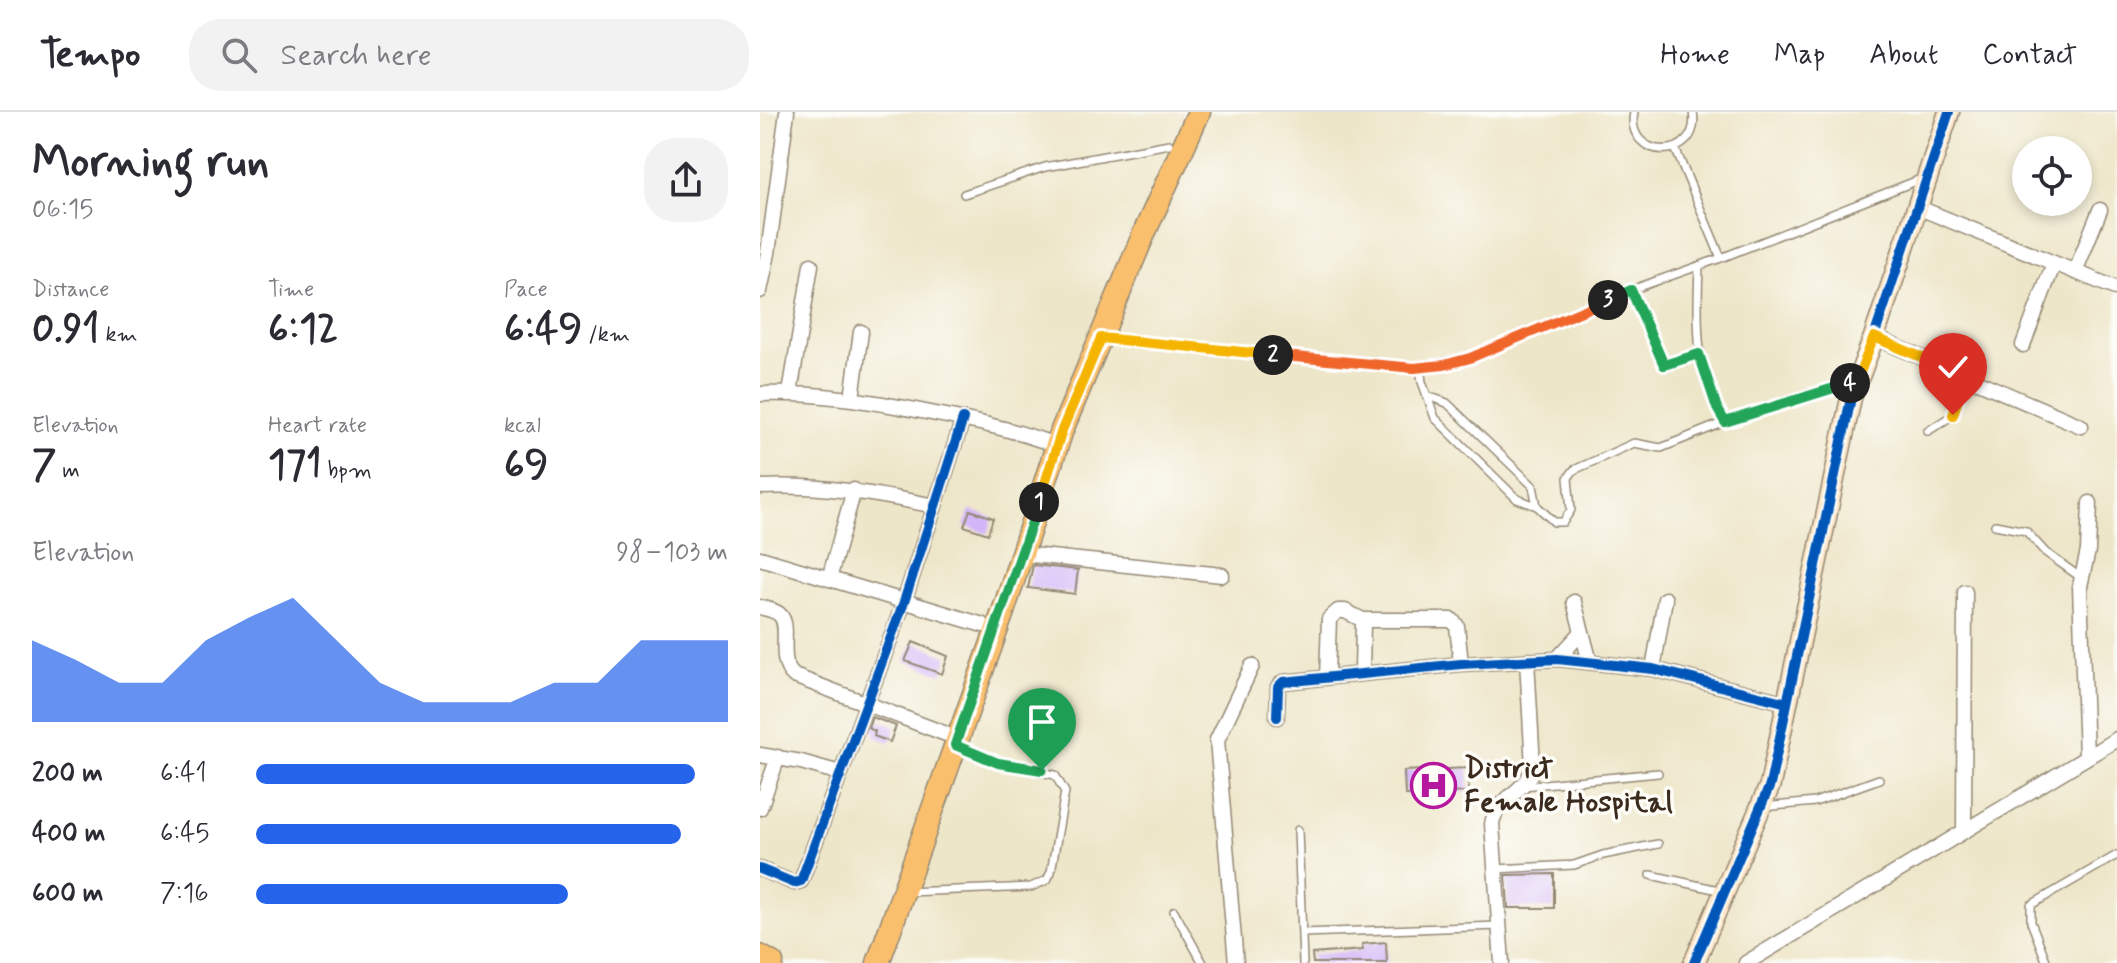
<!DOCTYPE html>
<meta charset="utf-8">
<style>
body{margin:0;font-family:Mynerve,sans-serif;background:#f2f2f3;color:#2b2b33;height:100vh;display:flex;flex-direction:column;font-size:30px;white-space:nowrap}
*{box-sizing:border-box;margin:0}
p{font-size:26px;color:#7c7c81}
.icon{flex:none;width:44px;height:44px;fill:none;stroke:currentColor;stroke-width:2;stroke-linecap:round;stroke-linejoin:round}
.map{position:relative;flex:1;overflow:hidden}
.drawer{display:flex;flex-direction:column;background:#fff;width:760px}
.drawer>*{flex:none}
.tools{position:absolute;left:1252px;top:24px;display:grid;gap:16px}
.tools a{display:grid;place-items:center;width:80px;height:80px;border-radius:50%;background:#fff;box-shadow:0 4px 12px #0003;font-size:40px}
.pin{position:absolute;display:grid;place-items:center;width:68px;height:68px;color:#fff;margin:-82px -34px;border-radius:50% 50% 50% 0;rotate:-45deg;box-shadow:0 0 8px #0007}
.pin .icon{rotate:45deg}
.km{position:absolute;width:40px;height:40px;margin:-20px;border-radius:50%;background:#222;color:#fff;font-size:22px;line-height:40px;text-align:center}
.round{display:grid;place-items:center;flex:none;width:84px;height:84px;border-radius:32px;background:#f2f2f3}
.headline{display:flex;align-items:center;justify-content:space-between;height:136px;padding:0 32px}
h1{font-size:44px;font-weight:700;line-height:60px}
.stats{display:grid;grid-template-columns:repeat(3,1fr);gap:12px;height:136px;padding:8px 32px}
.stats div{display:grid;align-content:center}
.stats b{font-size:40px;font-weight:700}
.stats small{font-size:22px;font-weight:400}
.stats p{font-size:22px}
.chart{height:224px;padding:16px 32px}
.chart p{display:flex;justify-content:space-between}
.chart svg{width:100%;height:144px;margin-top:8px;fill:#2563eb;opacity:.7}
ul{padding:0 32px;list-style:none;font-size:26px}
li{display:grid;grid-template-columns:128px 96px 1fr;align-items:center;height:60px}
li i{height:20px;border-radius:10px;background:#2563eb}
header{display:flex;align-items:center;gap:48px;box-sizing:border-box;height:112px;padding:0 40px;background:#fff;border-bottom:2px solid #e1e1e2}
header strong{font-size:38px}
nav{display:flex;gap:44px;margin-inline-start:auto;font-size:28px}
.search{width:560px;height:72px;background:#f2f2f3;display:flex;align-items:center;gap:20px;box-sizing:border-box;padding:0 28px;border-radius:32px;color:#7c7c81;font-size:30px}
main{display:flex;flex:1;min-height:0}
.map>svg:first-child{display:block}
.building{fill:#d1b3f9}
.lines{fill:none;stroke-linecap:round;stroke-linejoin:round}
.lane-casing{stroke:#948874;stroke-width:10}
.street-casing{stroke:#948874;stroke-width:17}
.secondary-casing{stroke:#948874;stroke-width:23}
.primary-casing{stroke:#948874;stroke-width:25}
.lane{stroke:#fff;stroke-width:7}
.street{stroke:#fff;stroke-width:14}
.secondary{stroke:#fde5c5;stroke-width:20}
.primary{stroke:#f9bf6d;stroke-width:22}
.cycleway-casing{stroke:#fdfcf7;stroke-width:15}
.cycleway{stroke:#0057b8;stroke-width:10}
.split-1-casing{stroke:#fff;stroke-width:16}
.split-2-casing{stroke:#fff;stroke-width:16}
.split-3-casing{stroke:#fff;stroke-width:16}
.split-4-casing{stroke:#fff;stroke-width:16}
.split-5-casing{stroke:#fff;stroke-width:16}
.split-1{stroke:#22a559;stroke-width:10}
.split-2{stroke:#f5b400;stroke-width:10}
.split-3{stroke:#f0652b;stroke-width:10}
.split-4{stroke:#22a559;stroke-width:10}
.split-5{stroke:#f5b400;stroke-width:10}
.labels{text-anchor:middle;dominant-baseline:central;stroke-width:7;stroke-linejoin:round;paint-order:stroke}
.poi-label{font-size:30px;font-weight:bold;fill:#3b2a1e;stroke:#fdfcf7;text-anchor:start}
</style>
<header>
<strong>Tempo</strong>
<div class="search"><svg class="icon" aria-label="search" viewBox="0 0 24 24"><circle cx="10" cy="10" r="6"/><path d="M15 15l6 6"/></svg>Search here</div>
<nav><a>Home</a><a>Map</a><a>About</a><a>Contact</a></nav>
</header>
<main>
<section class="drawer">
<div class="headline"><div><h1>Morning run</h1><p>06:15</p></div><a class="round"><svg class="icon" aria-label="share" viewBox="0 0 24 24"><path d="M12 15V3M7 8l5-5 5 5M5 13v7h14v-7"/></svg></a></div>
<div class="stats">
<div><p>Distance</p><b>0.91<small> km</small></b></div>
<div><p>Time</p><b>6:12</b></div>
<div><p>Pace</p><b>6:49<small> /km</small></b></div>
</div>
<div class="stats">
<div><p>Elevation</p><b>7<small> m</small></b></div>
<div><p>Heart rate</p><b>171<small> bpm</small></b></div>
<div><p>kcal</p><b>69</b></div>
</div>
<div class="chart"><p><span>Elevation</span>98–103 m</p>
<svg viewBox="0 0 160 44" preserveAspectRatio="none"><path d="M0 44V19L10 25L20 32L30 32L40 19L50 12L60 6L70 19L80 32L90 38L100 38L110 38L120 32L130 32L140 19L150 19L160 19V44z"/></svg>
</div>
<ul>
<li><b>200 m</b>6:41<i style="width:93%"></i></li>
<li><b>400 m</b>6:45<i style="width:90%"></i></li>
<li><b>600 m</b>7:16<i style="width:66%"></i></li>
</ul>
</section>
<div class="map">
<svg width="1357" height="851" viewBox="0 0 1357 851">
<rect width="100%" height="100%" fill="#fdfcf7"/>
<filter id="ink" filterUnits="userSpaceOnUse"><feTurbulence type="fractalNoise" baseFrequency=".0125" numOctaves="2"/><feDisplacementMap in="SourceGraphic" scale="16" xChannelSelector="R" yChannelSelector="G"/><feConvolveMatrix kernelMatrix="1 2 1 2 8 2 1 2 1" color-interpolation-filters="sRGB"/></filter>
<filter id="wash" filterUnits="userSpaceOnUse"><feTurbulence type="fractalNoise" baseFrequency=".006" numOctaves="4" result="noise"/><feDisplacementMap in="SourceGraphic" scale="32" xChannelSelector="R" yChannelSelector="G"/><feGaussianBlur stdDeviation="1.8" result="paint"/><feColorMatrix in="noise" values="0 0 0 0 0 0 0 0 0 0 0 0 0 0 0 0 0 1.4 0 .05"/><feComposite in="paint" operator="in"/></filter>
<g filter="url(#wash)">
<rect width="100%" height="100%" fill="#eee6c9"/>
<g id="blocks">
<path class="building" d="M 210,398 L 233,406 L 228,422 L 204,414 Z
M 273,453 L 318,458 L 315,482 L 268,476 Z
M 153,530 L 188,544 L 182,562 L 145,549 Z
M 112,605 L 136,614 L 130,630 L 114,624 L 115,619 L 108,616 Z
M 708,656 L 709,680 L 645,683 L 644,659 Z
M 794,762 L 794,796 L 748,796 L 746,763 Z
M 626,830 L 627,851 L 553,851 L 552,842 L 603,838 L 602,832 Z"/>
</g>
</g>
<g filter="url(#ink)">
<use href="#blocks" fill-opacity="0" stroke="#948874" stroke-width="2"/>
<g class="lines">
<defs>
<path id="lane" d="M 874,0 C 864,49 942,51 933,0
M 915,36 L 961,146
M 204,82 L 285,55 L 409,32
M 939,154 C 937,209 934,261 965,310
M 871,178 L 901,250 L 907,253 L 939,242
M 343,226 L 654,256 L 710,246 L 871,178 L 961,146 L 1161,67
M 660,255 L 662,270 L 675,306 L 757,387 L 777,394 L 794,410 L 803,410 L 811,398 L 808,366 L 814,358 L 874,331 L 901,336 L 965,310 L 1091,270
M 668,284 L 687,291 L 773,374 L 777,394
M 1168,319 L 1193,303 L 1205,264
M 1235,413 L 1266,419 L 1285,440 L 1320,465
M 763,674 L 898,661
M 1003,695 L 1055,690 L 1119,667
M 538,718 L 543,851
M 735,757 L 814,753 L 843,743 L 898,732
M 891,763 L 963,779
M 146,780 L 271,775 L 287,768 L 291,760 L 305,680 L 295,663 L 238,651 L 197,634
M 414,799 L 443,851
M 542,821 L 739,814
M 1287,851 L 1271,810 L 1271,793 L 1357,743"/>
<path id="street" d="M 1157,95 L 1355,176
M 1315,160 L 1340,98
M 0,179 L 8,141 L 27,0
M 1114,225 L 1321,314
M 1263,233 L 1294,151
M 30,281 L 51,153
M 0,282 C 57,280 111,289 166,300 C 207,308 248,316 287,330
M 92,286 L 101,220
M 0,375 C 61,372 116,382 175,394
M 262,442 L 462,463
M 0,446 L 223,513
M 69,467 L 94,378
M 814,490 L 830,550
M 0,495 C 6,497 14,498 19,502 C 33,514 15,548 34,564 L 186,622
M 797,547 L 822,520
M 893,557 L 905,487
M 602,562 L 603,508
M 567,565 L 569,507 L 578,499 L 585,499 L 603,508 L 692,508 L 697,514 L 701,552
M 517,605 L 518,575 L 523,570 L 701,552 L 797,547 L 893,557 L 1027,591
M 0,643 L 41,650 L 80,661
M 1326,645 L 1320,474 L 1328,439 L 1330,391
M 0,696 L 18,645
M 1204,717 L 1205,480
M 0,757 L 34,771 L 41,769 L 144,490 L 203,307
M 476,851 L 457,628 L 492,554
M 742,851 L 732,712 C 736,686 767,680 773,655 L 767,548
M 986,851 L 1357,627"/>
<path id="secondary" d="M 934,851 L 1010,673 L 1091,286 L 1114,225 L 1189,0"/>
<path id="primary" d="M 0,844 L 12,851
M 118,851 L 244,497 L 302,318 L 385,119 L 439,0"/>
</defs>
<use href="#lane" class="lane-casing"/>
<use href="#street" class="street-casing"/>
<use href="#secondary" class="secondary-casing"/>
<use href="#primary" class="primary-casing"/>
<use href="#lane" class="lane"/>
<use href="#street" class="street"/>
<use href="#secondary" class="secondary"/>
<use href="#primary" class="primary"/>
<defs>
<path id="cycleway" d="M 517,605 L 518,575 L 523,570 L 701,552 L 797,547 L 893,557 L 1027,591
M 0,757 L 34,771 L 41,769 L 144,490 L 203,307
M 934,851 L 1010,673 L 1091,286 L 1114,225 L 1189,0"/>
</defs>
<use href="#cycleway" class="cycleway-casing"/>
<use href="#cycleway" class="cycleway"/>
</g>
</g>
<g class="lines" filter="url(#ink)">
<defs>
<path id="split-1" d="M 279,390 L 195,633 L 238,651 L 282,658"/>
<path id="split-2" d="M 279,390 L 302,318 L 341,226 L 513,243"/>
<path id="split-3" d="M 513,243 L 654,256 L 684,253 L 710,246 L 848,188"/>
<path id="split-4" d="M 848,188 L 871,178 L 904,253 L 939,242 L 957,296 L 965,310 L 1090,271"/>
<path id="split-5" d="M 1090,271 L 1097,268 L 1114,225 L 1205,264 L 1193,303"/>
</defs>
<use href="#split-1" class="split-1-casing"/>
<use href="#split-2" class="split-2-casing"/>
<use href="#split-3" class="split-3-casing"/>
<use href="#split-4" class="split-4-casing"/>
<use href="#split-5" class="split-5-casing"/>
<use href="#split-1" class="split-1"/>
<use href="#split-2" class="split-2"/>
<use href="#split-3" class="split-3"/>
<use href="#split-4" class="split-4"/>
<use href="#split-5" class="split-5"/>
</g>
<defs>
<symbol id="hospital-ring" viewBox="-11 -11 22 22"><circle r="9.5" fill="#fdfcf7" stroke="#b5179e" stroke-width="1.5"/><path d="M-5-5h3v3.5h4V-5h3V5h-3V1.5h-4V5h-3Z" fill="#b5179e"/></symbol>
</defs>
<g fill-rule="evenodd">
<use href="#hospital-ring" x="648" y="648" width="51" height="51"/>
</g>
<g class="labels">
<g class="poi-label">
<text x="704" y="656">District<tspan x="704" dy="34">Female Hospital</tspan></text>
</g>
</g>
</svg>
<div class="tools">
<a><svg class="icon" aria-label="locate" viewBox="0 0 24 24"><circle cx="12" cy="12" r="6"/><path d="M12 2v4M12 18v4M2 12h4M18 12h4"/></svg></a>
</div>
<div class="pin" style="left:282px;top:658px;background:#1e9e55"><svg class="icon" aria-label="arrive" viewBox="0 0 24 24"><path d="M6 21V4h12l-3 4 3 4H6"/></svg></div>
<div class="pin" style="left:1193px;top:303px;background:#d93025"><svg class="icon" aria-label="check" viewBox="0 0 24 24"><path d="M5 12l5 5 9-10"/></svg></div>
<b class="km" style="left:279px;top:390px">1</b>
<b class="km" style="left:513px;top:243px">2</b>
<b class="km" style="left:848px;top:188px">3</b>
<b class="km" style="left:1090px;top:271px">4</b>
</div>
</main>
